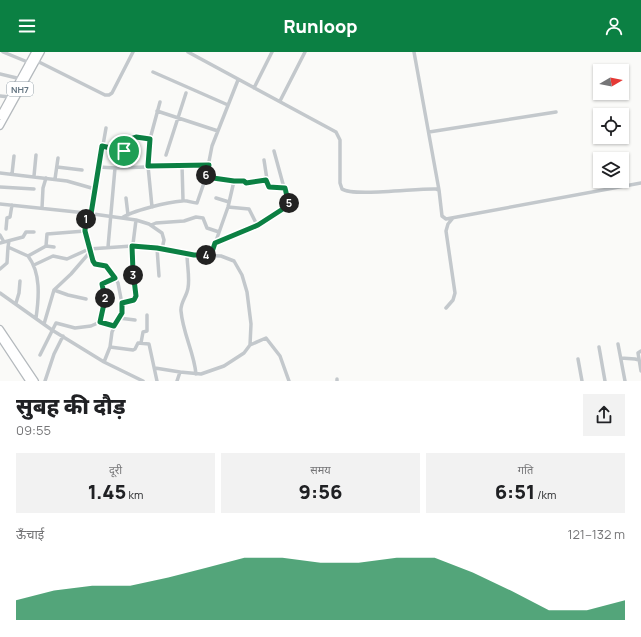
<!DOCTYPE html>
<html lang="hi">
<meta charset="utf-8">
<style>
body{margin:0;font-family:Manrope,"Noto Sans Devanagari",sans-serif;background:#f2f2f2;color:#202124;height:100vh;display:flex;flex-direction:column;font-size:15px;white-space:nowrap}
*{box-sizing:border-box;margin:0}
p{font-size:13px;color:#757577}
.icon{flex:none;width:22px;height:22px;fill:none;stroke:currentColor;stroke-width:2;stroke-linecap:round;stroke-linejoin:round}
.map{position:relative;height:329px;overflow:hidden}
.details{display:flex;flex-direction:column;background:#fff;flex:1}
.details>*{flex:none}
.needle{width:26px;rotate:80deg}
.buttons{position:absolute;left:593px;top:12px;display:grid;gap:8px}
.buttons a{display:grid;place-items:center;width:36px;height:36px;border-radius:0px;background:#fff;box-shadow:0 1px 3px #0004;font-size:20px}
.pin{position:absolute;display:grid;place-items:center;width:34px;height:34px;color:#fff;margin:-17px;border:2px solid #fff;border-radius:50%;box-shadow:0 1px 4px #0007}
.km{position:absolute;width:20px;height:20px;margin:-10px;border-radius:50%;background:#222;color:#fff;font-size:11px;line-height:20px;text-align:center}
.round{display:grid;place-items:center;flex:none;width:42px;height:42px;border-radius:0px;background:#f2f2f2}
.overview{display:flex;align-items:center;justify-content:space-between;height:68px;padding:0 16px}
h1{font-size:22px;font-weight:800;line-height:30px}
.stats{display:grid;grid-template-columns:repeat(3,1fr);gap:6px;height:68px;padding:4px 16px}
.stats div{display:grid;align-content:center;border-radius:0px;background:#f2f2f2;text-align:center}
.stats b{font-size:20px;font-weight:800}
.stats small{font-size:11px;font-weight:400}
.stats p{font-size:11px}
.chart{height:112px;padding:8px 16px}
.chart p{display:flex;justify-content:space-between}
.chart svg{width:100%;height:72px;margin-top:4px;fill:#0b8043;opacity:.7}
header{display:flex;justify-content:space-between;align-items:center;height:52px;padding:0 16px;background:#0b8043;color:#fff;font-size:18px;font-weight:800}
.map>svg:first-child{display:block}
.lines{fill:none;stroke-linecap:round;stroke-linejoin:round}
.trunk-casing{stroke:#b4b9bd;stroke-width:8}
.minor{stroke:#c3c8cc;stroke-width:3.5}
.trunk{stroke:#fff;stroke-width:5.5}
.route-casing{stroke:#fff;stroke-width:8}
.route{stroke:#0b8043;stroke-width:5}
.labels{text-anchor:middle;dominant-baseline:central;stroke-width:4;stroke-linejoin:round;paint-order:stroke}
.shield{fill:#fff;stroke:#939fa8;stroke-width:1}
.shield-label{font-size:9px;font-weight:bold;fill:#657683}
</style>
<header><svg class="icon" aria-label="menu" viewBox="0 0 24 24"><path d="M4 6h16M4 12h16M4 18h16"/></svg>Runloop<svg class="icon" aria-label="person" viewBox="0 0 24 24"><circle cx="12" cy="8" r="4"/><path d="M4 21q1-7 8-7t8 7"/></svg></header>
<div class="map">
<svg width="641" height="329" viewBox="0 0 641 329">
<rect width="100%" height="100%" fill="#fafaf8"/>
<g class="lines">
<defs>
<path id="trunk" d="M 0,64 L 35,0
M 0,74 L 41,0
M 0,277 L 35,329
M 0,285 L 29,329"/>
</defs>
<use href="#trunk" class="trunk-casing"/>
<path class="minor" d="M 3,0 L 30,11
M 188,0 L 336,80 L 340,88 L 340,131 L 342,137 C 353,145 419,136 436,137 L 439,138 L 442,164 L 446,167 L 641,131
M 414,0 L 439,138
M 35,8 L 105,43 L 109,43 L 112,41 L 133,0
M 153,20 L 228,53
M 0,22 L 21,27
M 254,36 L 272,0
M 0,44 L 10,45
M 280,49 L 305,0
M 157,59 L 218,79
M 429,80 L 556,60
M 102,94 L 123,99 C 137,87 126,84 150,87
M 166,103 L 186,41
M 264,108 L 268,134 L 285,136
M 182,113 L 183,148
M 57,115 L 82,118
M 99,115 L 115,116
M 0,121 L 67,129 L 95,137
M 12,122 L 14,104
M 34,124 L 36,103
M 206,125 L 234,129 L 244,129 L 246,131 L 267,128
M 55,127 L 58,106
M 0,135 L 34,137
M 126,146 L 128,163
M 216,146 L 229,150
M 0,152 L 86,161 L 136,168 L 149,172 L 162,181 L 164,188 L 162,197
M 152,155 L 148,114 L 150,87 L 160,50
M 228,155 L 249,157 L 257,173
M 42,156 L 43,136 L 46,126
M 86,161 L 85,179 L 93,209 L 95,212 L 106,214 L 113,222 L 118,231 L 123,257 L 112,280 L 110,295 L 104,310
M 91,162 L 106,76
M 122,166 C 131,159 168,150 182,149 C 187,148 192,151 197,151 L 206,125 L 212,94 L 238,28
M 151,173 L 156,171 L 184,169 L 196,165 L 203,166 L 207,176 L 219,180
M 6,177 L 7,166 L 10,165 L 12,153
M 0,183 L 4,190
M 9,189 L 8,195 L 28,204 L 46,194 L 54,195
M 0,191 L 23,185 L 26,180 L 34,180
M 215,191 L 257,173 L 289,154 L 274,99
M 46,194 L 47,182 L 85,179
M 108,195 L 115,116 L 209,113
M 157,196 L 159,224
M 187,202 C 187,213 190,226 188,236 C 187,244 180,251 181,259 C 183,282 194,300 196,322
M 211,203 L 228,155 L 234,129
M 28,204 C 41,221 39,245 36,266
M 34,213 L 53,204 L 67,207 L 89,197 L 132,194 L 157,196 L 194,203 L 221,204 L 234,209 L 242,223 L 247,240 L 251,272 L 250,293 L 244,301 L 224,314 L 201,322 L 180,320 L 177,329
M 0,217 L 7,211 L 8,195
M 54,238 L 68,243 L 86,247
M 0,241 L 52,278 L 104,310 L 143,329
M 16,251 L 19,241 L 20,229
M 122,251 L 134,248 L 136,244 L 132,200 L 136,168
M 446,256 L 453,248 L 455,241 L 446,179 L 448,172 L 453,166
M 119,266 L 135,268
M 100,270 L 105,247 L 101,231 L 115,226
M 44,272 L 54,238 L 71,222 L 90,200
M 141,291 L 143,280 L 147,279 L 147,263
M 618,292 L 625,329
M 250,293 L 266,286 L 280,304 L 289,329
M 110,295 L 133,298 L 135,297 L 138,291 L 149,292 L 157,329
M 599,295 L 605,329
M 641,299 L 638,301 L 641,319
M 40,303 L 56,271 L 75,276 L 91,274 L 100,270 L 114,274
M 621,306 L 635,307 L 639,308
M 578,307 L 582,329
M 155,316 L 180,320
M 45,329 L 54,302 L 63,284
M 337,329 L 337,327"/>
<use href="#trunk" class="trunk"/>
</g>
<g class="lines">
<defs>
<path id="route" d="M 136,85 L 150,87 L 148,114 L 209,113 L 206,125 L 234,129 L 244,129 L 246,131 L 266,128 L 269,135 L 285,136 L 289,153 L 258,173 L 215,191 L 211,203 L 194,203 L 157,196 L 132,194 L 133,219 L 136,244 L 134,248 L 122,251 L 122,261 L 114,274 L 100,270 L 105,247 L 102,232 L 115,226 L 106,214 L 95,212 L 93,209 L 85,179 L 86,161 L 91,162 L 102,94 L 124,99 L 133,86 Z"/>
</defs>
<use href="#route" class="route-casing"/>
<use href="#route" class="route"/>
</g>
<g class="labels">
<rect class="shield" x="7" y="30" width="26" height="14" rx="3"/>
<g class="shield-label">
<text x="20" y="37">NH7</text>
</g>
</g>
</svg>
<div class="buttons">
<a><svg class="needle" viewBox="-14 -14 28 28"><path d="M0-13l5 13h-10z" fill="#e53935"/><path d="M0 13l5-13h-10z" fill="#757577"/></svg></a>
<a><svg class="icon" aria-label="locate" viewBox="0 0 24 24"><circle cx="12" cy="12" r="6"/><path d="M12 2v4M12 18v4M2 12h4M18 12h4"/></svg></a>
<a><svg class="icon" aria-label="layers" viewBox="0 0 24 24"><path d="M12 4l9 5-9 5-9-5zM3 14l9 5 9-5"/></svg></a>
</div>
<div class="pin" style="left:124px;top:99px;background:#1e9e55"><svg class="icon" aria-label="arrive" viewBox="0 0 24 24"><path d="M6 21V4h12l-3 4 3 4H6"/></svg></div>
<b class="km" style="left:86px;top:167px">1</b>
<b class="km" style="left:105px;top:246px">2</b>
<b class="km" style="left:133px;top:223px">3</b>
<b class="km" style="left:206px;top:203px">4</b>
<b class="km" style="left:289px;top:151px">5</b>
<b class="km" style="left:206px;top:123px">6</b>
</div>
<section class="details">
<div class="overview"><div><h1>सुबह की दौड़</h1><p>09:55</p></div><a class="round"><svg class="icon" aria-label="share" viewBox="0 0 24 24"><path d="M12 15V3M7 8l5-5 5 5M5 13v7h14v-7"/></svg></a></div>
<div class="stats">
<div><p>दूरी</p><b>1.45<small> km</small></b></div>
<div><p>समय</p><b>9:56</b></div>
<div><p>गति</p><b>6:51<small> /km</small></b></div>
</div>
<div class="chart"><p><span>ऊँचाई</span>121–132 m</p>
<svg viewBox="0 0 160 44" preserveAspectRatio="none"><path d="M0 44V32L10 26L20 23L30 23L40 18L50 12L60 6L70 6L80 9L90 9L100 6L110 6L120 15L130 26L140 38L150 38L160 32V44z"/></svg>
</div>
</section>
